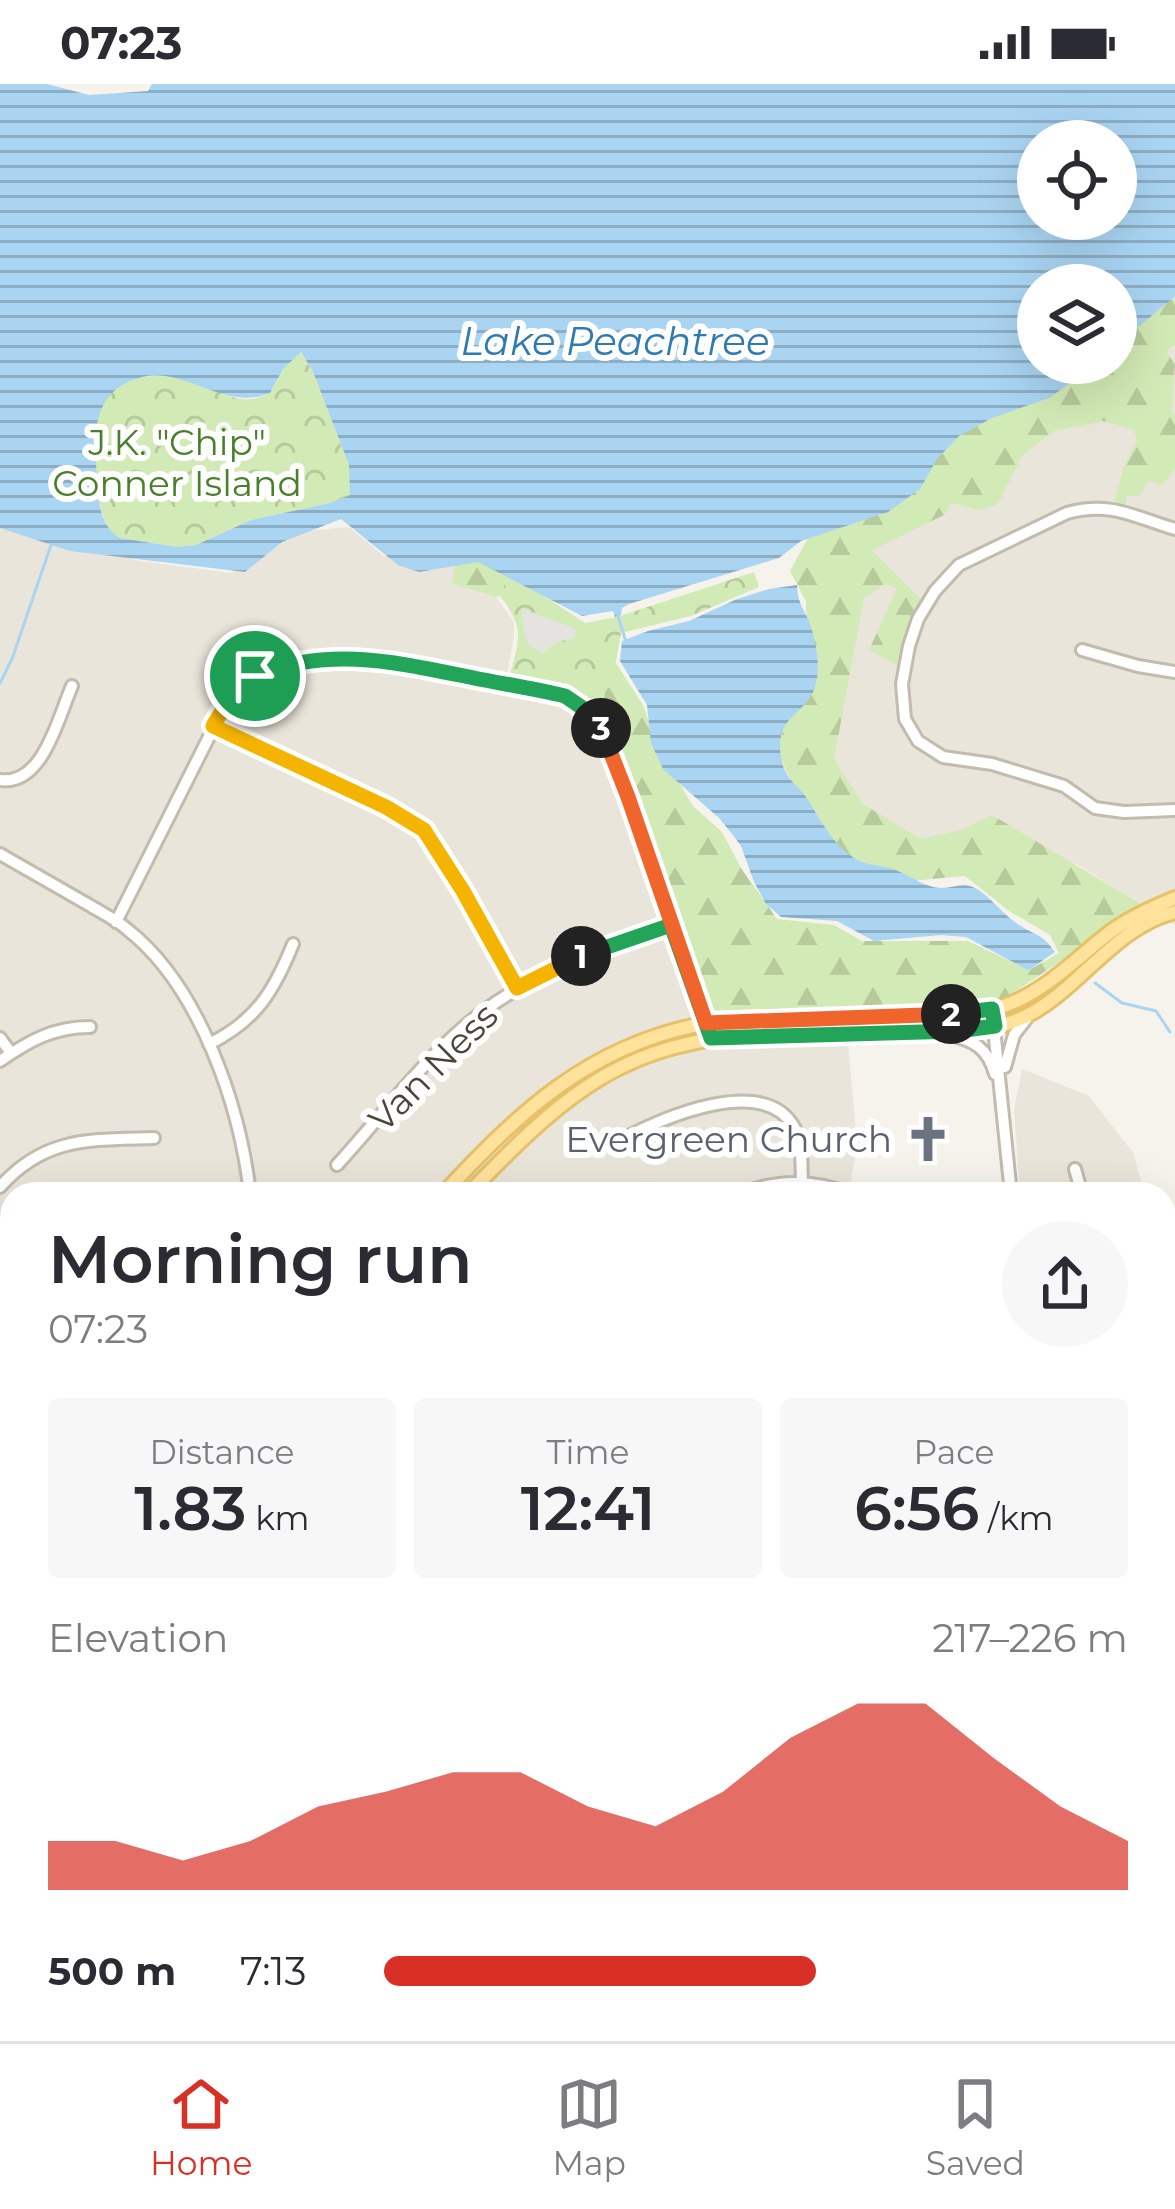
<!DOCTYPE html>
<meta charset="utf-8">
<style>
body{margin:0;font-family:Montserrat,sans-serif;background:#f7f7f7;color:#2b2b33;height:100vh;display:flex;flex-direction:column;font-size:45px;white-space:nowrap}
*{box-sizing:border-box;margin:0}
p{font-size:39px;color:#7c7c81}
.icon{flex:none;width:66px;height:66px;fill:none;stroke:currentColor;stroke-width:2;stroke-linecap:round;stroke-linejoin:round}
.map{position:relative;flex:1;overflow:hidden}
.panel{position:absolute;left:0px;top:1098px;width:1176px;height:861px;display:flex;flex-direction:column;background:#fff;border-radius:36px 36px 0 0;box-shadow:0 12px 48px #0002}
.panel>*{flex:none}
.tools{position:absolute;left:1017px;top:36px;display:grid;gap:24px}
.tools a{display:grid;place-items:center;width:120px;height:120px;border-radius:50%;background:#fff;box-shadow:0 12px 48px #0002;font-size:60px}
.pin{position:absolute;display:grid;place-items:center;width:102px;height:102px;color:#fff;margin:-51px;border:6px solid #fff;border-radius:50%;box-shadow:0 3px 12px #0007}
.km{position:absolute;width:60px;height:60px;margin:-30px;border-radius:50%;background:#222;color:#fff;font-size:33px;line-height:60px;text-align:center}
.round{display:grid;place-items:center;flex:none;width:126px;height:126px;border-radius:63px;background:#f7f7f7}
.head{display:flex;align-items:center;justify-content:space-between;height:204px;padding:0 48px}
h1{font-size:66px;font-weight:600;line-height:90px}
.metrics{display:grid;grid-template-columns:repeat(3,1fr);gap:18px;height:204px;padding:12px 48px}
.metrics div{display:grid;align-content:center;border-radius:12px;background:#f7f7f7;text-align:center}
.metrics b{font-size:60px;font-weight:600}
.metrics small{font-size:33px;font-weight:400}
.metrics p{font-size:33px}
.chart{height:336px;padding:24px 48px}
.chart p{display:flex;justify-content:space-between}
.chart svg{width:100%;height:216px;margin-top:12px;fill:#d93025;opacity:.7}
ul{padding:0 48px;list-style:none;font-size:39px}
li{display:grid;grid-template-columns:192px 144px 1fr;align-items:center;height:90px}
li i{height:30px;border-radius:15px;background:#d93025}
.status{display:flex;justify-content:space-between;align-items:center;height:84px;padding:0 60px;background:#fff;direction:ltr}
.status svg{height:33px;fill:currentColor}
.tab-bar{display:flex;justify-content:space-around;align-items:center;height:168px;border-top:3px solid #e1e1e2;background:#fff;font-size:33px;color:#7c7c81}
.tab-bar a{display:grid;justify-items:center;gap:6px}
.tab-bar .on{color:#d93025}
.map>svg:first-child{display:block}
.residential{fill:#eae5da}
.forest{fill:url(#forest-firs)}
.park{fill:url(#park-crowns)}
.parking{fill:#e5e3e0}
.water{fill:url(#water-rules);fill-rule:evenodd}
.lines{fill:none;stroke-linecap:round;stroke-linejoin:round}
.stream{stroke:#a9d4f2;stroke-width:3}
.minor-casing{stroke:#c2bbae;stroke-width:16}
.major-casing{stroke:#e6c16a;stroke-width:18}
.minor{stroke:#fff;stroke-width:10}
.major{stroke:#ffe39c;stroke-width:12}
.split-1-casing{stroke:#fff;stroke-width:24}
.split-2-casing{stroke:#fff;stroke-width:24}
.split-3-casing{stroke:#fff;stroke-width:24}
.split-4-casing{stroke:#fff;stroke-width:24}
.split-1{stroke:#f5b400;stroke-width:15}
.split-2{stroke:#22a559;stroke-width:15}
.split-3{stroke:#f0652b;stroke-width:15}
.split-4{stroke:#22a559;stroke-width:15}
.labels{text-anchor:middle;dominant-baseline:central;stroke-width:12;stroke-linejoin:round;paint-order:stroke}
.park-label{font-size:36px;fill:#4a7f2a;stroke:#fff}
.street-label{font-size:36px;fill:#4b4439;stroke:#fff}
.worship-label{font-size:36px;fill:#5b616d;stroke:#fff;text-anchor:end}
.water-label{font-size:39px;font-style:italic;fill:#2e7ab2;stroke:#fff}
</style>
<div class="status"><b>07:23</b><svg viewBox="0 0 49 12"><path d="M0 12V9h3v3zM5 12V6h3v6zM10 12V3h3v9zM15 12V0h3v12zM26 1h20v11H26zM47 4h2v5h-2z"/></svg></div>
<div class="map">
<svg width="1175" height="1957" viewBox="0 0 1175 1957">
<defs>
<pattern id="forest-firs" width="22" height="20" patternUnits="userSpaceOnUse" patternTransform="scale(3)"><rect width="22" height="20" fill="#d2eab5"/><path d="M5 1l3.5 6h-7zM16 11l3.5 6h-7z" fill="#b6ca9c"/></pattern>
<pattern id="park-crowns" width="20" height="18" patternUnits="userSpaceOnUse" patternTransform="scale(3)"><rect width="20" height="18" fill="#d2eab5"/><path d="M2 6a3 3 0 1 1 6 0M12 15a3 3 0 1 1 6 0" fill="none" stroke="#b6ca9c"/></pattern>
<pattern id="water-rules" width="6" height="5" patternUnits="userSpaceOnUse" patternTransform="scale(3)"><rect width="6" height="5" fill="#a9d4f2"/><path d="M0 2.5h6" fill="none" stroke="#8caec5"/></pattern>
</defs>
<rect width="100%" height="100%" fill="#f6f3ec"/>
<path class="residential" d="M 1175,199 L 1175,841 L 1075,779 L 899,798 L 790,703 L 774,659 L 807,590 L 806,517 L 790,487 L 814,443 L 1116,279 Z
M 0,412 L 81,463 L 140,477 L 232,489 L 276,450 L 349,443 L 384,472 L 433,480 L 457,470 L 453,500 L 496,513 L 514,538 L 514,552 L 506,595 L 577,625 L 594,644 L 685,902 L 712,961 L 848,958 L 857,1061 L 850,1102 L 853,1110 L 12,1110 L 12,1947 L 1164,1947 L 1164,1194 L 1166,1202 L 1175,1200 L 1175,1957 L 0,1957 Z
M 1022,985 L 1089,1012 L 1134,1070 L 1144,1110 L 1020,1110 L 1014,1026 Z"/>
<path class="forest" d="M 1175,199 L 1175,260 L 1166,268 L 1175,278 L 1172,328 L 1175,330 L 1175,385 L 1162,401 L 1148,397 L 1140,412 L 1126,412 L 1125,427 L 1113,421 L 1124,383 L 1137,356 L 1134,346 L 1104,337 L 1054,347 L 1022,372 L 998,420 L 978,426 L 952,419 L 944,431 L 872,466 L 924,518 L 902,583 L 869,566 L 897,504 L 885,500 L 864,514 L 834,675 L 863,720 L 921,755 L 961,746 L 992,731 L 1143,821 L 1003,916 L 940,924 L 709,932 L 633,711 L 598,628 L 616,579 L 643,621 L 658,664 L 693,722 L 722,748 L 741,784 L 777,835 L 834,841 L 862,857 L 968,857 L 1029,886 L 1059,869 L 1050,851 L 1009,827 L 965,792 L 899,798 L 831,780 L 774,659 L 807,589 L 806,517 L 790,487 L 814,443 L 970,343 L 1083,279 L 1116,279 L 1116,253 Z
M 457,470 L 509,489 L 500,512 L 496,513 L 452,500 Z
M 0,1724 L 12,1724 L 12,1904 L 0,1913 Z
M 556,1947 L 651,1947 L 655,1957 L 561,1957 Z"/>
<path class="park" d="M 300,267 L 313,288 L 349,381 L 351,411 L 330,419 L 251,436 L 196,461 L 177,463 L 120,454 L 112,450 C 95,424 96,391 95,360 C 95,338 100,315 119,302 C 147,284 179,293 209,304 C 221,308 231,315 244,315 C 254,316 261,313 270,309 L 283,285 Z
M 754,488 L 759,503 L 691,532 L 621,549 L 613,593 L 598,628 C 567,607 545,602 509,596 C 518,555 527,547 500,512 L 509,489 L 585,539 L 617,533 Z
M 1175,1487 L 1175,1868 L 1164,1863 L 1164,1493 Z"/>
<path class="parking" d="M 521,524 L 576,545 L 574,554 L 557,558 L 542,569 L 529,562 L 524,549 Z"/>
<path class="water" d="M 0,0 L 47,0 L 89,11 L 148,7 L 152,0 L 1175,0 L 1175,212 L 1116,262 L 1116,201 L 1038,201 L 1038,279 L 1096,279 L 1092,283 L 1049,314 L 992,334 L 959,352 L 937,375 L 920,405 L 888,428 L 801,457 L 779,474 L 629,520 L 622,524 L 621,531 L 615,533 L 613,527 L 582,532 L 478,478 L 419,488 L 398,481 L 341,435 L 282,458 L 245,488 L 70,467 L 0,444 ZM 1116,57 L 1116,135 L 1038,135 L 1038,57 ZM 301,268 L 313,288 L 349,381 L 350,411 L 330,419 L 251,436 L 196,461 L 177,463 L 120,454 C 101,444 98,417 97,397 C 95,361 89,316 128,298 C 180,273 220,330 270,309 L 283,285 Z
M 797,501 C 797,515 802,523 808,535 C 815,552 821,581 816,599 C 808,634 771,629 782,678 C 785,695 800,703 808,716 C 821,737 837,768 862,778 C 873,782 886,782 898,787 C 911,792 926,804 941,804 C 953,804 964,797 977,805 C 992,814 1003,831 1019,841 C 1038,853 1041,849 1055,868 L 1029,886 L 1026,885 L 966,853 L 941,851 L 874,857 L 837,837 L 781,833 L 766,820 L 754,798 L 741,762 L 733,751 L 719,734 L 663,685 L 651,659 L 647,621 L 620,577 L 622,557 L 648,547 L 689,537 L 737,515 L 769,505 Z"/>
<g class="lines">
<path class="stream" d="M 618,532 L 625,555
M 0,599 L 12,575 L 51,461
M 1095,899 L 1122,919 L 1156,927 L 1170,948
M 0,1800 L 12,1801"/>
<defs>
<path id="minor" d="M 1175,445 C 1134,433 1111,417 1067,429 L 959,481 L 935,507 L 918,535 L 909,562 L 902,600 L 905,635 L 918,657 L 943,673 L 992,680 L 1064,702 L 1095,724 L 1124,728 L 1175,726
M 1082,566 L 1138,582 L 1175,588
M 213,642 L 387,723 L 424,746 L 463,807 L 517,904
M 0,696 C 43,702 58,634 72,602
M 0,770 C 30,787 59,804 89,821 C 102,829 117,836 128,846 C 200,903 240,1022 250,1110
M 116,838 L 225,621 L 242,600 L 270,586 L 349,573 L 389,577 L 559,611 L 584,624 L 600,640 L 629,713 L 711,954
M 992,925 L 1011,1110
M 949,951 C 973,956 988,964 995,990
M 0,954 L 11,969
M 209,960 C 256,937 274,907 293,860
M 0,977 C 29,957 53,943 90,943
M 1005,983 L 1014,951 L 1030,930
M 623,1055 C 663,1033 764,990 794,1043 C 803,1059 801,1081 802,1098
M 337,1081 C 382,1032 431,965 485,926 C 542,885 604,863 671,841
M 1075,1085 L 1082,1110
M 0,1103 C 45,1052 91,1056 154,1054
M 741,1110 C 777,1095 815,1096 851,1110
M 0,1139 L 12,1147
M 1164,1312 L 1175,1304
M 0,1462 L 12,1460
M 1164,1488 L 1175,1482
M 0,1672 L 12,1674
M 1164,1870 L 1175,1876
M 509,1947 L 514,1957
M 706,1947 L 711,1957
M 35,1957 L 44,1947
M 1037,1957 L 1041,1947"/>
<path id="major" d="M 443,1110 C 517,1030 586,964 697,941 C 743,931 795,934 843,933 C 888,932 954,936 998,924 C 1042,911 1075,875 1110,848 C 1130,833 1153,823 1175,814
M 468,1110 C 553,1023 610,964 737,952 C 784,950 830,949 877,948 C 926,947 987,955 1032,929 C 1082,901 1117,842 1175,828
M 0,1352 L 12,1352
M 0,1369 L 12,1368"/>
</defs>
<use href="#minor" class="minor-casing"/>
<use href="#major" class="major-casing"/>
<use href="#minor" class="minor"/>
<use href="#major" class="major"/>
</g>
<g class="lines">
<defs>
<path id="split-1" d="M 255,592 L 233,609 L 213,642 L 386,723 L 424,746 L 463,807 L 517,904 L 581,872"/>
<path id="split-2" d="M 581,872 L 671,841 L 711,954 L 958,947 L 995,942 L 992,925 L 951,930"/>
<path id="split-3" d="M 601,644 L 628,713 L 706,939 L 951,930"/>
<path id="split-4" d="M 255,592 C 330,561 399,579 474,594 C 504,600 535,605 565,612 L 584,625 L 601,644"/>
</defs>
<use href="#split-1" class="split-1-casing"/>
<use href="#split-2" class="split-2-casing"/>
<use href="#split-3" class="split-3-casing"/>
<use href="#split-4" class="split-4-casing"/>
<use href="#split-1" class="split-1"/>
<use href="#split-2" class="split-2"/>
<use href="#split-3" class="split-3"/>
<use href="#split-4" class="split-4"/>
</g>
<defs>
<symbol id="church-bare" viewBox="-9 -9 18 18"><path d="M-1.2-6h2.4v3.5h3.3v2.4h-3.3V6h-2.4V-.1h-3.3v-2.4h3.3Z" fill="#6b7280" stroke="#fff" stroke-width="2.5" paint-order="stroke"/></symbol>
</defs>
<g fill-rule="evenodd">
<use href="#church-bare" x="895" y="1022" width="66" height="66"/>
</g>
<g class="labels">
<g class="park-label">
<text x="177" y="358">J.K. "Chip"<tspan x="177" dy="41">Conner Island</tspan></text>
</g>
<g class="street-label">
<text transform="translate(433 983) rotate(-45)">Van Ness</text>
</g>
<g class="worship-label">
<text x="892" y="1055">Evergreen Church</text>
</g>
<g class="water-label">
<text x="615" y="257">Lake Peachtree</text>
</g>
</g>
</svg>
<div class="tools">
<a><svg class="icon" aria-label="locate" viewBox="0 0 24 24"><circle cx="12" cy="12" r="6"/><path d="M12 2v4M12 18v4M2 12h4M18 12h4"/></svg></a>
<a><svg class="icon" aria-label="layers" viewBox="0 0 24 24"><path d="M12 4l9 5-9 5-9-5zM3 14l9 5 9-5"/></svg></a>
</div>
<div class="pin" style="left:255px;top:592px;background:#1e9e55"><svg class="icon" aria-label="arrive" viewBox="0 0 24 24"><path d="M6 21V4h12l-3 4 3 4H6"/></svg></div>
<b class="km" style="left:581px;top:872px">1</b>
<b class="km" style="left:951px;top:930px">2</b>
<b class="km" style="left:601px;top:644px">3</b>
<section class="panel">
<div class="head"><div><h1>Morning run</h1><p>07:23</p></div><a class="round"><svg class="icon" aria-label="share" viewBox="0 0 24 24"><path d="M12 15V3M7 8l5-5 5 5M5 13v7h14v-7"/></svg></a></div>
<div class="metrics">
<div><p>Distance</p><b>1.83<small> km</small></b></div>
<div><p>Time</p><b>12:41</b></div>
<div><p>Pace</p><b>6:56<small> /km</small></b></div>
</div>
<div class="chart"><p><span>Elevation</span>217–226 m</p>
<svg viewBox="0 0 160 44" preserveAspectRatio="none"><path d="M0 44V34L10 34L20 38L30 34L40 27L50 24L60 20L70 20L80 27L90 31L100 24L110 13L120 6L130 6L140 17L150 27L160 34V44z"/></svg>
</div>
<ul>
<li><b>500 m</b>7:13<i style="width:58%"></i></li>
</ul>
</section>
</div>
<nav class="tab-bar">
<a class="on"><svg class="icon" aria-label="home" viewBox="0 0 24 24"><path d="M3 11l9-7 9 7M6 9v11h12V9"/></svg>Home</a>
<a><svg class="icon" aria-label="map" viewBox="0 0 24 24"><path d="M3 6l6-2 6 2 6-2v14l-6 2-6-2-6 2zM9 4v14M15 6v14"/></svg>Map</a>
<a><svg class="icon" aria-label="saved" viewBox="0 0 24 24"><path d="M7 4h10v16l-5-4-5 4z"/></svg>Saved</a>
</nav>
